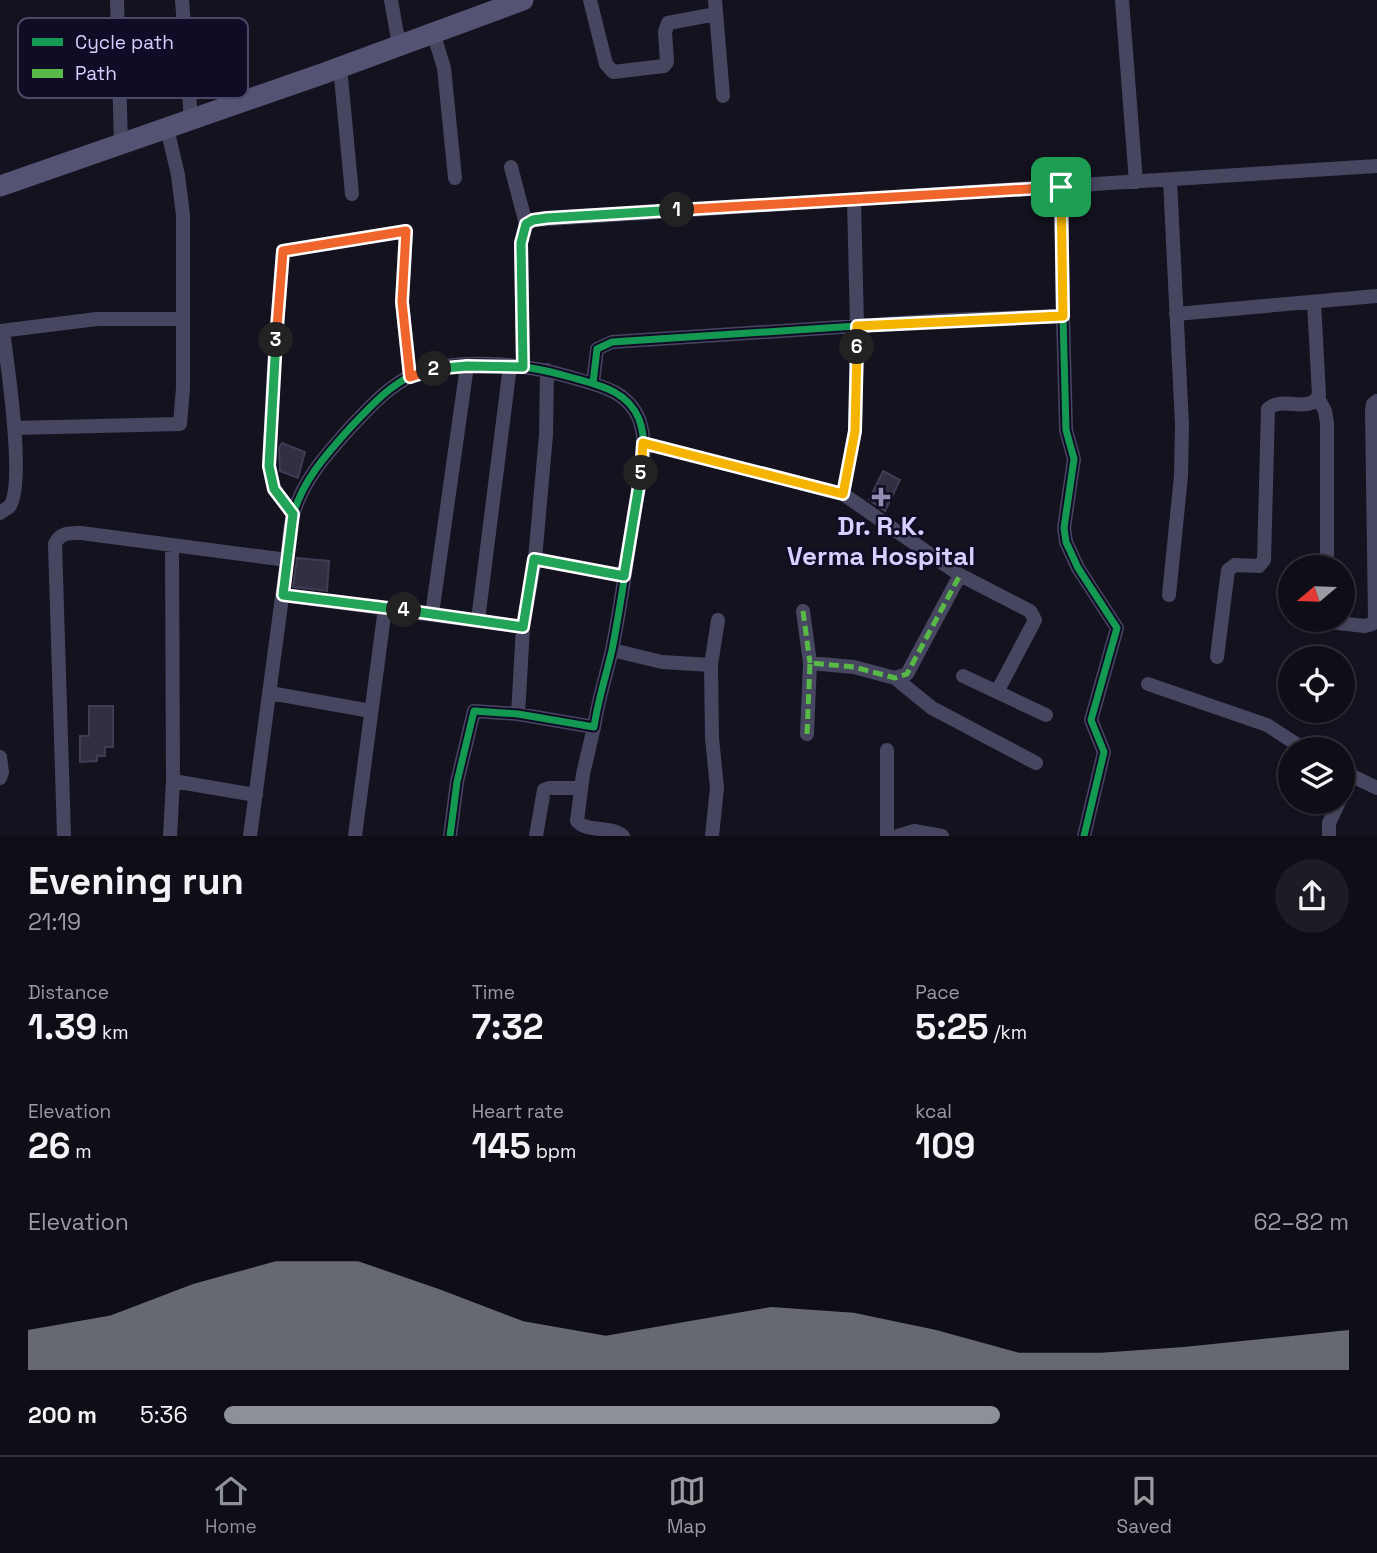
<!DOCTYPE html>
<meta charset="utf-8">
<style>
body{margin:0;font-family:"Space Grotesk",sans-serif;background:#1d1c24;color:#f1f3f6;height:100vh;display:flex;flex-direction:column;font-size:26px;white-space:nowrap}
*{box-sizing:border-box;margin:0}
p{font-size:23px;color:#9b9ca1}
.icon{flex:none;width:38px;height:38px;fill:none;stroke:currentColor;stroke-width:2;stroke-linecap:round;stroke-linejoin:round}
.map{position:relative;height:836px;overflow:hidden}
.details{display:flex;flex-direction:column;background:#0f0e17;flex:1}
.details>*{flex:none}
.needle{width:46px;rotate:251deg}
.buttons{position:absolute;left:1278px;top:555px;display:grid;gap:14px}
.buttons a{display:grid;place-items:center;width:77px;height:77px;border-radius:50%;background:#0f0e17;box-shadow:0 2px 5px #0004,0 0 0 2px #2f2e36;font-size:35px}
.pin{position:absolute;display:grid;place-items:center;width:60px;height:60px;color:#fff;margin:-30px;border-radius:14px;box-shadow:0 4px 10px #0006}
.km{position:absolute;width:35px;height:35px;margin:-18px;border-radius:50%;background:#222;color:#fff;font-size:19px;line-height:35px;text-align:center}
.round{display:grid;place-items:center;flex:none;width:74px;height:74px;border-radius:37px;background:#1d1c24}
.overview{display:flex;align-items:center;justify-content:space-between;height:119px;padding:0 28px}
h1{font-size:38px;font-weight:800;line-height:52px}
.metrics{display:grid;grid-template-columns:repeat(3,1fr);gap:10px;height:119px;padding:7px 28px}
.metrics div{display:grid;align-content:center}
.metrics b{font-size:35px;font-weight:800}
.metrics small{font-size:19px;font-weight:400}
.metrics p{font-size:19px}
.chart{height:196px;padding:14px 28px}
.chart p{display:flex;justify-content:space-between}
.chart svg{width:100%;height:126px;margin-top:7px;fill:#8c9099;opacity:.7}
ul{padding:0 28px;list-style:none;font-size:23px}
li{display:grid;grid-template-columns:112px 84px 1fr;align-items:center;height:52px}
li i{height:18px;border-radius:9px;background:#8c9099}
.dock{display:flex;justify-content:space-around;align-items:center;height:98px;border-top:2px solid #2f2e36;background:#0f0e17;font-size:19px;color:#9b9ca1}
.dock a{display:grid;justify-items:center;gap:4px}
.dock .active{color:#8c9099}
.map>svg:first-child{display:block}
.building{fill:#322f42;stroke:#403c54;stroke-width:2}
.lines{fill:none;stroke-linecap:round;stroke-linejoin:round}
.street{stroke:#474661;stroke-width:14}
.secondary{stroke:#555373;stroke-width:21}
.quiet{stroke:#58b947;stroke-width:5;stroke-dasharray:10 5;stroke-linecap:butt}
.cycleway-casing{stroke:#100c25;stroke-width:11}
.cycleway{stroke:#139951;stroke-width:7}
.split-1-casing{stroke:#fff;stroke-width:14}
.split-2-casing{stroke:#fff;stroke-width:14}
.split-3-casing{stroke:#fff;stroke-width:14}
.split-4-casing{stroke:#fff;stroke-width:14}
.split-5-casing{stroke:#fff;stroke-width:14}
.split-6-casing{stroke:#fff;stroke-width:14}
.split-7-casing{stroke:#fff;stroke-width:14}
.split-1{stroke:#f0652b;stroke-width:9}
.split-2{stroke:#22a559;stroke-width:9}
.split-3{stroke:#f0652b;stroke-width:9}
.split-4{stroke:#22a559;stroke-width:9}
.split-5{stroke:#22a559;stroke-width:9}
.split-6{stroke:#f5b400;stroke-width:9}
.split-7{stroke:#f5b400;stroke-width:9}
.poi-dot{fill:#918eb1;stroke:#100c25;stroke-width:2.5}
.labels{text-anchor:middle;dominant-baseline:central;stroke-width:5;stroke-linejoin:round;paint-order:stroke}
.poi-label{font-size:26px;font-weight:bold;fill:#d5d0ff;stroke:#100c25}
.key{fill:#100c25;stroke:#4b4766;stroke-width:2}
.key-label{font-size:19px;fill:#d5d0ff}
</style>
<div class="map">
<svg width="1377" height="836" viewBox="0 0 1377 836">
<rect width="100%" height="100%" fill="#14121f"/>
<path class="building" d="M 282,443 L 305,452 L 298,478 L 280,471 L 279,448 Z
M 883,471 L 900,480 L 885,511 L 869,500 Z
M 297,558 L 329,561 L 327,591 L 293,587 Z
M 89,706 L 113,706 L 113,747 L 105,747 L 105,756 L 97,756 L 97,761 L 80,762 L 80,736 L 89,736 Z"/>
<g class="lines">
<path class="street" d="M 117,0 L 121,144
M 182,0 L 191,120
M 391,0 L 399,45
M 590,0 L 606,64 L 613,72 L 664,66 L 667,62 L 665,32 L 668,23 L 716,14
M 715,0 L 723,96
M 1122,0 L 1136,182
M 433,32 L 444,68 L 455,178
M 340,67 L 352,194
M 511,167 L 526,224
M 1061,187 L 1063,316
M 1176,314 L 1377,296
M 0,331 L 97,319 L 183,319
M 523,367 L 521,243 L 526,224 L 533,220 L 1377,166
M 593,383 L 597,349 L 612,342 L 947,320 L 1063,316 L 1066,430 L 1074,459 L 1064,528 L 1066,542 L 1078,568 L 1117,628 L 1091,720 L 1104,752 L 1084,836
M 1318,398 L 1325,411 L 1327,423 L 1327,567
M 14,428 L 180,424 L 183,388 L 183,215 L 178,175 L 167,128
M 643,443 L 843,494 L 960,575 L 1030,611 L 1035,620 L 997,692
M 843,494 L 855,431 L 857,326 L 854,200
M 0,513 C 1,512 9,507 9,507 C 26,487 7,361 3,331
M 293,514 L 274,489 L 269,466 L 274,364 L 283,251 L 406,231 L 402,302 L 410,377
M 535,559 L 624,576
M 287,560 C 289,544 289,527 294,512 C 304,479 326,455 349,429 C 368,409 388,386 413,375 C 457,356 526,364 570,377 C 598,385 627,390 639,419 C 650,448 639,485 634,514 C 627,559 621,605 612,650 C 606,676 598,700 594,727 L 518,714 L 474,711 L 457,782 L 450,836
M 283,595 L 523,627
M 1169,595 L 1181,476 L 1182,425 L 1170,180
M 803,611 L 810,663
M 432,614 L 467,366
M 478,620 L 510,366
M 1311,620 L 1365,626 L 1372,624 L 1375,619 L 1372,411 L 1373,404 L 1377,401
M 612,650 L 662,662 L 711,665 L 718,620
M 1217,657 L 1228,570 L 1235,565 L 1259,566 L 1264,560 L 1268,409 C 1282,395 1309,415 1319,395 L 1314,302
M 711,665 L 712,738 L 717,788 L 712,836
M 963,676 L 1046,715
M 895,678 L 932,708 L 1036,763
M 1148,684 L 1267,725 L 1304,749
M 270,693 L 371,711
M 518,714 L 523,627 L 535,559 L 546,435 L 547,370
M 594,727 L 583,774 L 577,821 C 588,833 610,825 623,836
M 807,734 L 810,663 L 854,667 L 895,678 L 907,674 L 960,575
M 0,757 L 2,772 L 0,778
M 1342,771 L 1377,788
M 173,781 L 256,795
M 64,836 L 55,544 C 60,532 70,533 81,533 L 287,560 L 250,836
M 170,836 L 173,781 L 172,545
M 355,836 L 385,608
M 536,836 L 544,790 L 549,788 L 581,788
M 887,836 L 887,750
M 898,836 L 914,831 L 942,836
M 1329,836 L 1329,823 L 1339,802"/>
<path class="secondary" d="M 0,186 L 322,74 L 523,0"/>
<path class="quiet" d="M 803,611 L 810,663
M 807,734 L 810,663 L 854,667 L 895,678 L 907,674 L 960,575"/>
<defs>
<path id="cycleway" d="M 593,383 L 597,349 L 612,342 L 947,320 L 1063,316 L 1066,430 L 1074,459 L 1064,528 L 1066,542 L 1078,568 L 1117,628 L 1091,720 L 1104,752 L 1084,836
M 287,560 C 289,544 289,527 294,512 C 304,479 326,455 349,429 C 368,409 388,386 413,375 C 457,356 526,364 570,377 C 598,385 627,390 639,419 C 650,448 639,485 634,514 C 627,559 621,605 612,650 C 606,676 598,700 594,727 L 518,714 L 474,711 L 457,782 L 450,836"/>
</defs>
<use href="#cycleway" class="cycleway-casing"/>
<use href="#cycleway" class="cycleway"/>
</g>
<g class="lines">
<defs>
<path id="split-1" d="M 677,210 L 1061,187"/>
<path id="split-2" d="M 434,369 L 467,366 L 523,367 L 521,243 L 526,224 L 533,220 L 547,218 L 677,210"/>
<path id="split-3" d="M 276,340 L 283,251 L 406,231 L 402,302 L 410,377 L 434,369"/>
<path id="split-4" d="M 276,340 L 269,466 L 274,489 L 293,514 L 283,595 L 404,610"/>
<path id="split-5" d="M 404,610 L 523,627 L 534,559 L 624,576 L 641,473"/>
<path id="split-6" d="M 641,473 L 643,443 L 843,494 L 855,431 L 857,347"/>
<path id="split-7" d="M 857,347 L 857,326 L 1063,316 L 1061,187"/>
</defs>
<use href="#split-1" class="split-1-casing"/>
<use href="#split-2" class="split-2-casing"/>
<use href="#split-3" class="split-3-casing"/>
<use href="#split-4" class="split-4-casing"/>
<use href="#split-5" class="split-5-casing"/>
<use href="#split-6" class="split-6-casing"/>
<use href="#split-7" class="split-7-casing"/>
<use href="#split-1" class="split-1"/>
<use href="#split-2" class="split-2"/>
<use href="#split-3" class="split-3"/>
<use href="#split-4" class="split-4"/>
<use href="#split-5" class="split-5"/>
<use href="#split-6" class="split-6"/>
<use href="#split-7" class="split-7"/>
</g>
<path class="poi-dot" d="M877.5 486.5h7v7h7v7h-7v7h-7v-7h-7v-7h7z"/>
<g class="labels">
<g class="poi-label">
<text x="881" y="526">Dr. R.K.<tspan x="881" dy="30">Verma Hospital</tspan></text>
</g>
</g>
<rect x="18" y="18" width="230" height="80" rx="10" class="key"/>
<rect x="32" y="38" width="31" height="8" fill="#139951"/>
<rect x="32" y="69" width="31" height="9" fill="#58b947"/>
<g class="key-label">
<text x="75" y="49">Cycle path</text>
<text x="75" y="80">Path</text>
</g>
</svg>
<div class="buttons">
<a><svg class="needle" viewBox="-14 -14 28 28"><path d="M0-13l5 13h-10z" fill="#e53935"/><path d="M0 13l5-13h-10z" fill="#9b9ca1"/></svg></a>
<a><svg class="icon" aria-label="locate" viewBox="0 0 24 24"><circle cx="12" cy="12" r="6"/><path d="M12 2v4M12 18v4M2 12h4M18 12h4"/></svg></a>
<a><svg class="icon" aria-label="layers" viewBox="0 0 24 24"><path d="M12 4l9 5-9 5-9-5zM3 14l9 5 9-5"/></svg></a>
</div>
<div class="pin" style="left:1061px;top:187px;background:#1e9e55"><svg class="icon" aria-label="arrive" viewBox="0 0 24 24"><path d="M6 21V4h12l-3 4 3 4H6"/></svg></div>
<b class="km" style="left:677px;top:210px">1</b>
<b class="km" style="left:434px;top:369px">2</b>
<b class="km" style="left:276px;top:340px">3</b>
<b class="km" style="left:404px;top:610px">4</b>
<b class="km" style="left:641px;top:473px">5</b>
<b class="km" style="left:857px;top:347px">6</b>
</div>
<section class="details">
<div class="overview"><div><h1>Evening run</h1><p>21:19</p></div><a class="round"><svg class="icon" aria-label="share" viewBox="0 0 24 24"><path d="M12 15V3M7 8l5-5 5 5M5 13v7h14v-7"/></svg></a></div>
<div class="metrics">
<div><p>Distance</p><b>1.39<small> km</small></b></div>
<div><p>Time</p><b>7:32</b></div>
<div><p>Pace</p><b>5:25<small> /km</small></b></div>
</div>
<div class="metrics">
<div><p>Elevation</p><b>26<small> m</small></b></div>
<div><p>Heart rate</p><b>145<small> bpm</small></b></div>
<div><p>kcal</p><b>109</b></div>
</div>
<div class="chart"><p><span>Elevation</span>62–82 m</p>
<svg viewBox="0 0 160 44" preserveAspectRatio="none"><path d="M0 44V30L10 25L20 14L30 6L40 6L50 16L60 27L70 32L80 27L90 22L100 24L110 30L120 38L130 38L140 36L150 33L160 30V44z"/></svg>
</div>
<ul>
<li><b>200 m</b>5:36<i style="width:69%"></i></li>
</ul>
</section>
<nav class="dock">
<a class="active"><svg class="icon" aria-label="home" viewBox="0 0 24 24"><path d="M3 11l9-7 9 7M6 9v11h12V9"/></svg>Home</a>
<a><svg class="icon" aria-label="map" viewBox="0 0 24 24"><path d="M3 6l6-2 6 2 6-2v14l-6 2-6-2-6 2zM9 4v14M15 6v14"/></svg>Map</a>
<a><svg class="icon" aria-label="saved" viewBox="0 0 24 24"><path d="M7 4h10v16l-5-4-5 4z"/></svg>Saved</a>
</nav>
